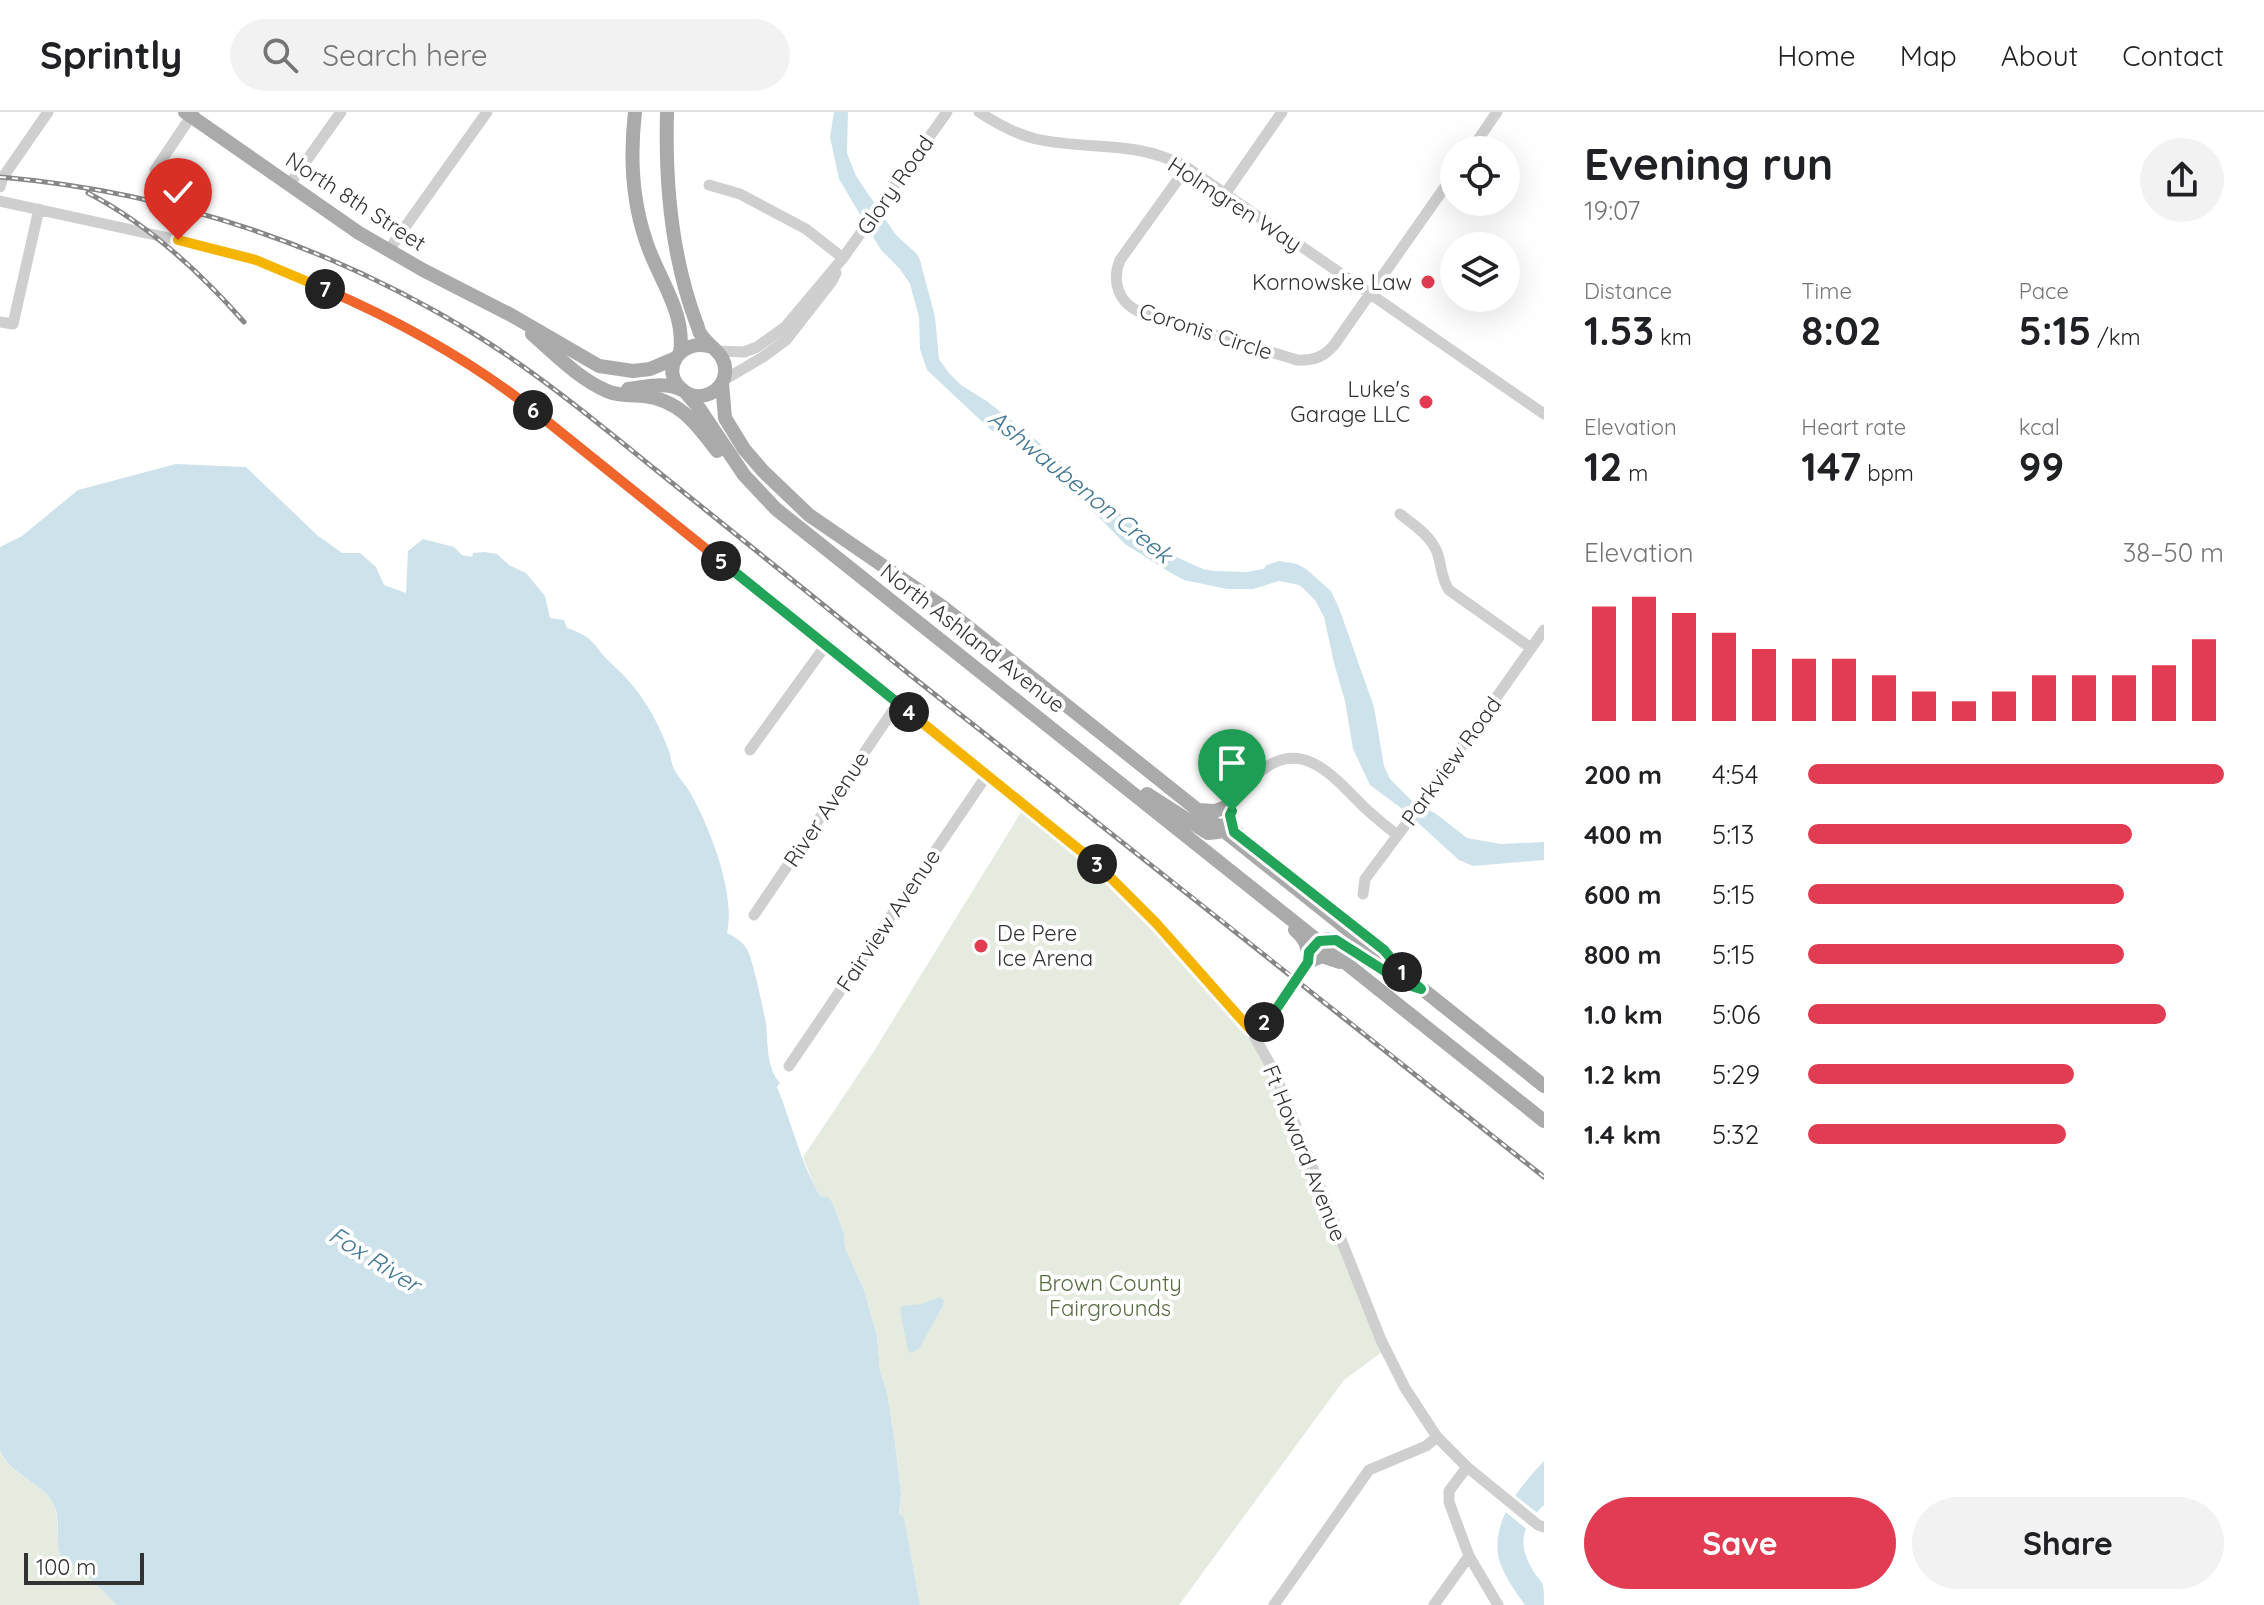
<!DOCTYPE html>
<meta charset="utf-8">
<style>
body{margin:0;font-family:Quicksand,sans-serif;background:#f2f2f2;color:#202124;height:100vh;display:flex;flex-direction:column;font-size:30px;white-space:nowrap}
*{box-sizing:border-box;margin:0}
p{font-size:26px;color:#757577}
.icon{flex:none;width:44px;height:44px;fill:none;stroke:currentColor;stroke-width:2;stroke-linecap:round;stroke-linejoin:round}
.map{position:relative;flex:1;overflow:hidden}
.sheet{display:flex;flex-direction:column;background:#fff;width:720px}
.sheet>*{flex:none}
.buttons{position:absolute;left:1440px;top:24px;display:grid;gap:16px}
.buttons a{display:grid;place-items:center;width:80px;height:80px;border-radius:50%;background:#fff;box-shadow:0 8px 32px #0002;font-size:40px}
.scale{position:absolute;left:24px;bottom:20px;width:120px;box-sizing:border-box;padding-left:8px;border:4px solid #323232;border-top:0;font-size:22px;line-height:28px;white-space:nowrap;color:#323232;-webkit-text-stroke:6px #fff;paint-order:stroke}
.pin{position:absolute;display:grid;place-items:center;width:68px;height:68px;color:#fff;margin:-82px -34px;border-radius:50% 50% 50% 0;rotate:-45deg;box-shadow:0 0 8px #0007}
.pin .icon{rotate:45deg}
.km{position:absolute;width:40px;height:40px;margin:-20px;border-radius:50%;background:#222;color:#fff;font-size:22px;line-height:40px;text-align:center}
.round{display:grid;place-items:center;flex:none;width:84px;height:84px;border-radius:42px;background:#f2f2f2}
.headline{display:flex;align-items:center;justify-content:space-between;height:136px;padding:0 40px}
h1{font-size:44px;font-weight:800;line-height:60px}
.stats{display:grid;grid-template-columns:repeat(3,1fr);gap:12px;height:136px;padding:8px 40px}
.stats div{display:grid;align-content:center}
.stats b{font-size:40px;font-weight:800}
.stats small{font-size:22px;font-weight:400}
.stats p{font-size:22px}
.chart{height:224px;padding:16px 40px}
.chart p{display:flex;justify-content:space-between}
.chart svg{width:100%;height:144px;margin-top:8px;stroke:#e13c51;stroke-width:6}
.primary-button{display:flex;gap:16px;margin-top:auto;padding:16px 40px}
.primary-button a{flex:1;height:92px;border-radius:48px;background:#e13c51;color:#fff;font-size:32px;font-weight:800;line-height:92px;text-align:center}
.primary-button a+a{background:#f2f2f2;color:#202124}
ul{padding:0 40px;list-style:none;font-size:26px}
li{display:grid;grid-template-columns:128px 96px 1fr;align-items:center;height:60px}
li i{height:20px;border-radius:10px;background:#e13c51}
header{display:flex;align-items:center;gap:48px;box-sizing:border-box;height:112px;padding:0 40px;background:#fff;border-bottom:2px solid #e0e0e0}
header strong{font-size:38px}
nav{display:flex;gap:44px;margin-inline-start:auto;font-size:28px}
.search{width:560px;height:72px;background:#f2f2f2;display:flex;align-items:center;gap:20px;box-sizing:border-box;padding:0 28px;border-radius:44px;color:#757577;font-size:30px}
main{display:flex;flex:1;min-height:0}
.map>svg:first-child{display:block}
.green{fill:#e5ebde}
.water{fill:#cee2ec}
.pier{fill:#fff}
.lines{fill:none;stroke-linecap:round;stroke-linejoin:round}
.minor{stroke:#cfcfcf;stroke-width:11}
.major{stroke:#aaa;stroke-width:14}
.rail-casing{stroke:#878787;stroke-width:5}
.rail{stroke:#fff;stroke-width:2;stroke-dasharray:6;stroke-linecap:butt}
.split-1-casing{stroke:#fff;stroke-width:16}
.split-2-casing{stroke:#fff;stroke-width:16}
.split-3-casing{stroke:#fff;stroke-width:16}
.split-4-casing{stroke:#fff;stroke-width:16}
.split-5-casing{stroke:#fff;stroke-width:16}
.split-6-casing{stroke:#fff;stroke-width:16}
.split-7-casing{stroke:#fff;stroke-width:16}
.split-8-casing{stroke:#fff;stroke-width:16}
.split-1{stroke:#22a559;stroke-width:10}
.split-2{stroke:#22a559;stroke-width:10}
.split-3{stroke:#f5b400;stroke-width:10}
.split-4{stroke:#f5b400;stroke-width:10}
.split-5{stroke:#22a559;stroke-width:10}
.split-6{stroke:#f0652b;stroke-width:10}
.split-7{stroke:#f0652b;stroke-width:10}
.split-8{stroke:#f5b400;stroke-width:10}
.poi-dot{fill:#e13c51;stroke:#fff;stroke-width:3}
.labels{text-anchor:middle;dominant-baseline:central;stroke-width:8;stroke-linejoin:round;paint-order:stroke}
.street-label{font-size:22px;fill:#323232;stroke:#fff}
.poi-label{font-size:22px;fill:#323232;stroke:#fff;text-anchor:end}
.park-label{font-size:22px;fill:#576d40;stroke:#fff}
.water-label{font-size:24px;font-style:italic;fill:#417793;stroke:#fff}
</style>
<header>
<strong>Sprintly</strong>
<div class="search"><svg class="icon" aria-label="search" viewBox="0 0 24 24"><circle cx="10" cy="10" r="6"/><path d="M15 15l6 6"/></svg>Search here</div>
<nav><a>Home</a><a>Map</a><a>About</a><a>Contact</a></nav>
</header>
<main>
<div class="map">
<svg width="1544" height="1493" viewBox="0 0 1544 1493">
<rect width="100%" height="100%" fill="#fff"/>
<path class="green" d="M 1025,694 L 1101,755 L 1250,917 L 1274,959 L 1386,1237 L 1344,1268 L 1179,1493 L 920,1493 L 904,1406 L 899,1402 L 901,1382 L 895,1331 L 887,1280 L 880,1259 L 877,1224 L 864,1178 L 845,1136 L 844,1121 L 832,1090 L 828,1086 L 821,1085 L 814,1073 L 803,1045 L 874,939 Z
M 0,1340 C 10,1361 35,1368 49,1385 C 62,1402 55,1420 59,1439 C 61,1448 70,1450 76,1455 C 91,1466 104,1481 117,1493 L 0,1493 Z"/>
<path class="water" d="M 834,0 L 848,0 L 847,41 L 856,64 L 896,123 L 917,142 L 920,148 L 935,205 L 939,247 L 949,261 L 961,273 L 988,290 L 1036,328 L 1153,430 L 1176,445 L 1203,457 L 1214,459 L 1247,460 L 1263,457 L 1267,453 L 1279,449 L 1297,452 L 1306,457 L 1331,479 L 1339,496 L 1374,595 L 1384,654 L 1390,667 L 1413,690 L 1435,701 L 1467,726 L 1501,732 L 1544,730 L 1544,748 L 1473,754 L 1459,748 L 1405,699 L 1370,673 L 1353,637 L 1345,589 L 1334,551 L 1324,505 L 1315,488 L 1305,478 L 1299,473 L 1279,469 L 1253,477 L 1227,477 L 1184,468 L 1171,461 L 1125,432 L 1090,396 L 1046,361 L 1035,348 L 991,318 L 927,258 L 920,237 L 919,205 L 910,172 L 900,157 L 881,138 L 839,67 L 830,25 Z
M 176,352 L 246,355 L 317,423 L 342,441 L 360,441 L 376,455 L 384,473 L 406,481 L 408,439 L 423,427 L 454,435 L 462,443 L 472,445 L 473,441 L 484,440 L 497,442 L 509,453 L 526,461 L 545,484 L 550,506 L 564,508 L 567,516 C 597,526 592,534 613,553 C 639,576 657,606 669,639 C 671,644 671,651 674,657 C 678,665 686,673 691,682 C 710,716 736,782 727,821 C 735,825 742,829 747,837 C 753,848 763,896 766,911 C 768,929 766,956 780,971 L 777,975 C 792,1011 801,1053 821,1085 L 828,1085 L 832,1090 L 844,1121 L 845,1136 L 864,1178 L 877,1224 L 880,1259 L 887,1280 L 895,1331 L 901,1382 L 899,1402 L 904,1405 L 920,1493 L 117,1493 C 104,1481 91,1466 76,1455 C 70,1450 61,1448 59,1439 C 55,1420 63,1403 49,1385 C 35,1368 10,1361 0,1339 L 0,435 L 22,424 L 78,378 Z
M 940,1185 L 944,1189 L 943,1193 L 919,1237 L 911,1241 L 908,1238 L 900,1198 L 902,1194 L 922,1192 Z
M 1544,1349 L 1544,1393 C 1522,1414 1517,1430 1532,1457 C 1535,1463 1541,1468 1543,1473 C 1544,1479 1544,1487 1544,1493 L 1525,1493 C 1515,1479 1501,1460 1498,1443 C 1493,1405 1521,1374 1544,1349 Z"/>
<path class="pier" d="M 1512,1381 L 1540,1403 L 1529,1419 L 1503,1398 Z"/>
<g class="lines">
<path class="minor" d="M 979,0 C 997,12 1016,22 1036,27 C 1091,39 1131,27 1185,54 L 1544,302
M 1471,38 L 1497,0
M 1187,55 L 1120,148 C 1111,170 1119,191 1140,200 L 1297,248 C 1313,249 1324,245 1334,233 L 1454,62
M 155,58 L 194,0
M 289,73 L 341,0
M 709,73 L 740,82 L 806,117 L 843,146
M 0,75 L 3,65 L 48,0
M 1225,82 L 1282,0
M 0,89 L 178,128 L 256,148 L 332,180 L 417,222 L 452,241 L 500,272 L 1101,755 L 1156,811 L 1250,917 L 1274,959 L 1381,1228 L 1405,1276 L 1437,1325 L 1467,1355 L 1449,1379 L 1449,1390 L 1469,1444 L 1498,1493
M 388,139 L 487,0
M 0,210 L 13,212 L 39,97
M 717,239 L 744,240 L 757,235 L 785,215 L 843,146 L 947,0
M 724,268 L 763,245 L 786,228 L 832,169 L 836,161
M 1400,402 C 1414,413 1430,423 1437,440 C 1442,454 1441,467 1449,478 L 1531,536
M 750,638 L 826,533
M 1231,693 C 1241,681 1251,665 1265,656 C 1306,627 1337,669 1364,695 C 1375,705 1386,715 1398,723
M 1363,782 L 1365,767 L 1421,692 L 1544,518
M 754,803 L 898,591
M 1250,917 L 1270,905 L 1308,850
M 789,954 L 987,663
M 1467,1355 L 1538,1413 L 1544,1415
M 1274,1493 L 1369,1358 L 1426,1334 L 1437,1325
M 1434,1493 L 1469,1444"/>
<path class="major" d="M 185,0 L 359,121 L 423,158 L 511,203 L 599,254 L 633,259 L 650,257 L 676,246
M 635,0 C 630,43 632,88 646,129 C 658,167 686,199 680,241
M 667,0 C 665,71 671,143 696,210 C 698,214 698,218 700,221 C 709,236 727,241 725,261 C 723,280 700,291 684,279 C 657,260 681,224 712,235
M 532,222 C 555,242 579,267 607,279 C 618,284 632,283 644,284 C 680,288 697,313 717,339
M 722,271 L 725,306 L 744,337 L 763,359 L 809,403 L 943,495 L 1544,974
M 628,277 C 646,275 665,269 682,278
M 686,281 L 699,296 L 744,363 L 776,397 L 1544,1009
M 1147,682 L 1208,721 L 1218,720 L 1224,713
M 1198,698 L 1215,699 L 1231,693 L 1232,715 L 1242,726
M 1295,818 C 1306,827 1309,836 1308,850 L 1322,844 L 1340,850
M 1317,832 L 1327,827 L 1336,828 L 1392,863"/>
<defs>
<path id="rail" d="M 0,65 C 170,80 331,134 476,223 C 540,263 598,311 656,358 C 744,428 831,500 919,570 C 1128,734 1336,899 1544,1065
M 88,81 C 148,112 199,159 244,210"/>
</defs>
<use href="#rail" class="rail-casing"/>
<use href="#rail" class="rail"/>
</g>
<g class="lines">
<defs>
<path id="split-1" d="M 1232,699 L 1230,703 L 1234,720 L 1384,838 L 1402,860"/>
<path id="split-2" d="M 1264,910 L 1277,896 L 1308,850 L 1309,840 L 1319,829 L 1336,828 L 1405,872 L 1421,877 L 1402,860"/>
<path id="split-3" d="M 1097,752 L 1156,811 L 1250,917 L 1264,910"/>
<path id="split-4" d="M 909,600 L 1097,752"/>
<path id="split-5" d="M 721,449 L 909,600"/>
<path id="split-6" d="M 533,298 L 721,449"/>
<path id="split-7" d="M 325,177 C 399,209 470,248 533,298"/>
<path id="split-8" d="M 178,128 L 256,148 L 325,177"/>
</defs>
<use href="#split-1" class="split-1-casing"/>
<use href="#split-2" class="split-2-casing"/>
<use href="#split-3" class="split-3-casing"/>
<use href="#split-4" class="split-4-casing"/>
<use href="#split-5" class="split-5-casing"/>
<use href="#split-6" class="split-6-casing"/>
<use href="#split-7" class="split-7-casing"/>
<use href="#split-8" class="split-8-casing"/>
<use href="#split-1" class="split-1"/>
<use href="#split-2" class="split-2"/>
<use href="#split-3" class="split-3"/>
<use href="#split-4" class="split-4"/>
<use href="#split-5" class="split-5"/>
<use href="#split-6" class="split-6"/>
<use href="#split-7" class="split-7"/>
<use href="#split-8" class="split-8"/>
</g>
<g class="poi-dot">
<circle cx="1428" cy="170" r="8"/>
<circle cx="1426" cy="290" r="8"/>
<circle cx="981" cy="834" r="8"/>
</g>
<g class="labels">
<g class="street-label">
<text transform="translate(895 73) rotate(-55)">Glory Road</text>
<text transform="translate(356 89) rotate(33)">North 8th Street</text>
<text transform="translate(1235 92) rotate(33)">Holmgren Way</text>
<text transform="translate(1206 219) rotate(18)">Coronis Circle</text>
<text transform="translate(973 526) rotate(38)">North Ashland Avenue</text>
<text transform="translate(1451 649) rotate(-54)">Parkview Road</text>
<text transform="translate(826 697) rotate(-56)">River Avenue</text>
<text transform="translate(888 808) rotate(-56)">Fairview Avenue</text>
<text transform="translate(1305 1041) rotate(68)">Ft Howard Avenue</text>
</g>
<g class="poi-label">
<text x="1412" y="170">Kornowske Law</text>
<text x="1410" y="277">Luke's<tspan x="1410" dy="25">Garage LLC</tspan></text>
<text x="997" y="821" text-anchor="start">De Pere<tspan x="997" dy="25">Ice Arena</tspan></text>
</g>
<g class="park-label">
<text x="1110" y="1171">Brown County<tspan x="1110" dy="25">Fairgrounds</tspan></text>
</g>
<g class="water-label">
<text transform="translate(1081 374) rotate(39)">Ashwaubenon Creek</text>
<text transform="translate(375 1147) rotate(32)">Fox River</text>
</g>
</g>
</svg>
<div class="buttons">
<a><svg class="icon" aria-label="locate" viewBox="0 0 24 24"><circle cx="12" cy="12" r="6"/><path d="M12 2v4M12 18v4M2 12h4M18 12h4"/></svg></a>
<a><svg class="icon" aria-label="layers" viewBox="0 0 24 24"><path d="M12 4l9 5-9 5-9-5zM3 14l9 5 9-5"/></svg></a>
</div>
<div class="scale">100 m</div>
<div class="pin" style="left:1232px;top:699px;background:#1e9e55"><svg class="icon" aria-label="arrive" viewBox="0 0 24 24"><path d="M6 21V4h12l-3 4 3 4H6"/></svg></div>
<div class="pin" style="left:178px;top:128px;background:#d93025"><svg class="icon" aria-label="check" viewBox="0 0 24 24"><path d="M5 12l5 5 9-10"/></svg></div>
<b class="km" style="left:1402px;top:860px">1</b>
<b class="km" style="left:1264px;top:910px">2</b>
<b class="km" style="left:1097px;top:752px">3</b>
<b class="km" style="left:909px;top:600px">4</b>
<b class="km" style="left:721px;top:449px">5</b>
<b class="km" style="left:533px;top:298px">6</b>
<b class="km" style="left:325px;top:177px">7</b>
</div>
<section class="sheet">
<div class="headline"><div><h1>Evening run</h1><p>19:07</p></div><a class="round"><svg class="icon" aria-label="share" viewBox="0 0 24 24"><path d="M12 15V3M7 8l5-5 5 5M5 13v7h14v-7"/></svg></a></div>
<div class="stats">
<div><p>Distance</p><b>1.53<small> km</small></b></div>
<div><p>Time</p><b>8:02</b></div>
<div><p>Pace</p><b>5:15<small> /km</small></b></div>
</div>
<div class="stats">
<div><p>Elevation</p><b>12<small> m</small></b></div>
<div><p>Heart rate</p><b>147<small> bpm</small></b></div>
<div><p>kcal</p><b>99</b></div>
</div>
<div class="chart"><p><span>Elevation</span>38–50 m</p>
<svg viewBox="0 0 160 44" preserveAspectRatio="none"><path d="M5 44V9M15 44V6M25 44V11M35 44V17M45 44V22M55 44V25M65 44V25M75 44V30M85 44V35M95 44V38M105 44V35M115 44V30M125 44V30M135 44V30M145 44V27M155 44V19"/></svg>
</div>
<ul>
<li><b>200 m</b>4:54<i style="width:100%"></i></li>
<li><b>400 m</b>5:13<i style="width:78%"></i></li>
<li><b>600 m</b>5:15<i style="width:76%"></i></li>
<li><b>800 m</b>5:15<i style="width:76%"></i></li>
<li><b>1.0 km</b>5:06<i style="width:86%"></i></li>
<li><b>1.2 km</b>5:29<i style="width:64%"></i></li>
<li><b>1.4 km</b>5:32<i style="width:62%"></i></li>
</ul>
<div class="primary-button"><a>Save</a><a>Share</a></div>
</section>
</main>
